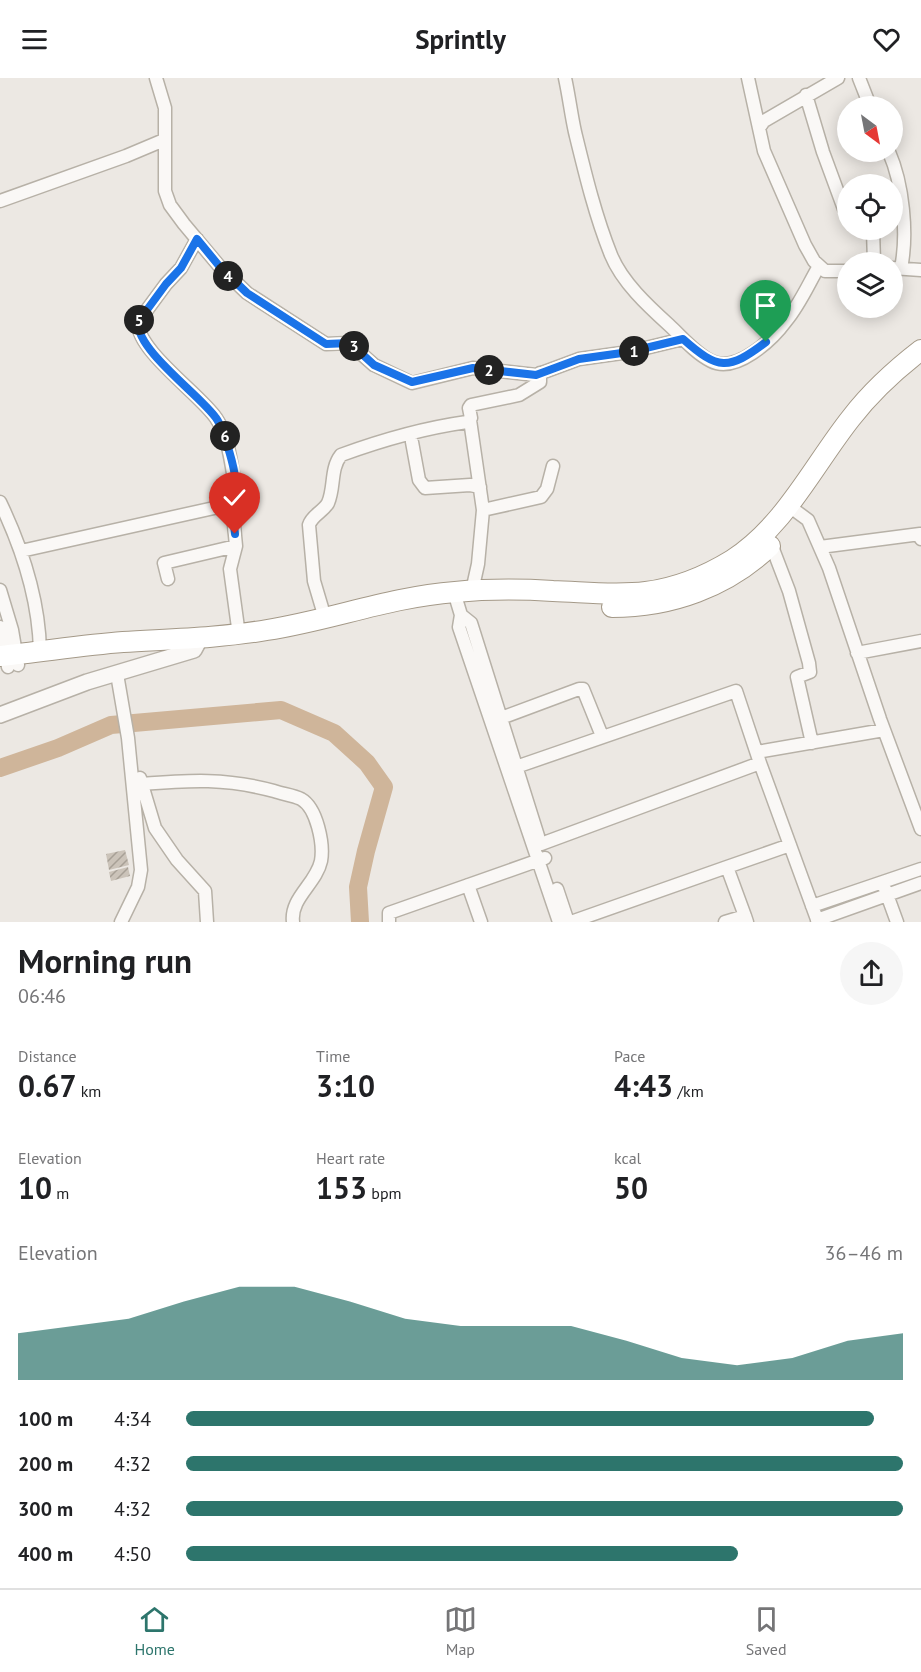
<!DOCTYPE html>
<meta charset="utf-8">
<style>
body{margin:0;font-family:"PT Sans",sans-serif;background:#f6f6f6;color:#202124;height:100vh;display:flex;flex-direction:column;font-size:22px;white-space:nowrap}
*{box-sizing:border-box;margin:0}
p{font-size:20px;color:#757577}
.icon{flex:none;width:33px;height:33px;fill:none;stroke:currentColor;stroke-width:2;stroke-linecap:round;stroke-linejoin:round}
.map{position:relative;height:844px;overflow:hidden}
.drawer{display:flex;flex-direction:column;background:#fff;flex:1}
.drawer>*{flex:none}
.needle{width:39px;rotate:148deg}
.tools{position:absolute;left:837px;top:18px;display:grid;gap:12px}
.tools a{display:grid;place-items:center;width:66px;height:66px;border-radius:50%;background:#fff;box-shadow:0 3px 15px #0003;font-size:30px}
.pin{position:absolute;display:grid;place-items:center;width:51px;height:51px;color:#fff;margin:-62px -26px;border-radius:50% 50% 50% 0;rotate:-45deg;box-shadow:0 0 6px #0007}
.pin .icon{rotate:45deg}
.km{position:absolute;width:30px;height:30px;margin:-15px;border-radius:50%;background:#222;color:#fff;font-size:16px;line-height:30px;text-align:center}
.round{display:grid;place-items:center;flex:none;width:63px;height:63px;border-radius:32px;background:#f6f6f6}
.summary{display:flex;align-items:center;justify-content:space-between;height:102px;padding:0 18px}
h1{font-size:33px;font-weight:700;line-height:45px}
.figures{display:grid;grid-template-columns:repeat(3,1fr);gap:9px;height:102px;padding:6px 18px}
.figures div{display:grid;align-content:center}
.figures b{font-size:30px;font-weight:700}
.figures small{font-size:16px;font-weight:400}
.figures p{font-size:16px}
.chart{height:168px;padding:12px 18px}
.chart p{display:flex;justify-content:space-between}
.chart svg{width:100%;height:108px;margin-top:6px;fill:#2d756c;opacity:.7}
ul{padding:0 18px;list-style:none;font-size:20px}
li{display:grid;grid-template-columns:96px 72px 1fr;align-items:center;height:45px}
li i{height:15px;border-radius:8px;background:#2d756c}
header{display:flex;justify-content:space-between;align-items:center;height:78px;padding:0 18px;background:#fff;font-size:27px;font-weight:700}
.menu{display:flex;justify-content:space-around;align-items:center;height:84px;border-top:2px solid #e0e0e0;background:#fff;font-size:16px;color:#757577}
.menu a{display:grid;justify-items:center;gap:3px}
.menu .current{color:#2d756c}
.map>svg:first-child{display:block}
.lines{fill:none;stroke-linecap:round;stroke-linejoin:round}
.river{stroke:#cfb59a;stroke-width:18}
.building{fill:url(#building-hatch)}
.minor-casing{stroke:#b7b1a7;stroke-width:15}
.tertiary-casing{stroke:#b7b1a7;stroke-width:18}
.trunk-casing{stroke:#a49988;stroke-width:22}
.minor{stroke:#faf8f6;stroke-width:12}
.tertiary{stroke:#faf8f6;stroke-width:15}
.trunk{stroke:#fff;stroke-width:20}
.route-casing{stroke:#fff;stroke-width:12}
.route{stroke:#1a73e8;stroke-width:8}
</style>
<header><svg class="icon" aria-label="menu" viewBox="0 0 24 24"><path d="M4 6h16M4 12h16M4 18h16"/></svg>Sprintly<svg class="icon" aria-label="heart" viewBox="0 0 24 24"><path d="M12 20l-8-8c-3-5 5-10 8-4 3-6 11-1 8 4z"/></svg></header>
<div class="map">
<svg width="921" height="844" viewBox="0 0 921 844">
<defs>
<pattern id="building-hatch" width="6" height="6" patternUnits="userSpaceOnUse" patternTransform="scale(1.5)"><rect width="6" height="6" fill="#cbc3b9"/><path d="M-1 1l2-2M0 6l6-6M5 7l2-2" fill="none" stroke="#a7a096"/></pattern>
</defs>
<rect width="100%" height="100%" fill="#ece8e3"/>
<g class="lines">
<path class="river" d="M 0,690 L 58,670 L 111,647 L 281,632 L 334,655 L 367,685 L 384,709 L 366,773 L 358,809 L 360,844"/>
</g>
<path class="building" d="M 125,772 L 129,787 L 109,792 L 106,776 Z
M 128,789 L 130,798 L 111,803 L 109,794 Z"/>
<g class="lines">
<defs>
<path id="minor" d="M 156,0 L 165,30 L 165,113 L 170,127 L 184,146 L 220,189 L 247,215 L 326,266 L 349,265 L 374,287 L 412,305 L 473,290 L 536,297 L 579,281 L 629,274 L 683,261
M 565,0 C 569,18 571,36 575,54 C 585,95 595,137 611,177 C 622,204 648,228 669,247 C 682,259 695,275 711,283 C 736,296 772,262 786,243 C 800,226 808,207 819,188
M 748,0 L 764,73 L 805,167 L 814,183 L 825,193 L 848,193
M 859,0 L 870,28
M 806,17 L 823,74 L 844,131 L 848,135
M 759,50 L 764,43 L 838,0
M 889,74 C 903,106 908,156 901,190
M 0,123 L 126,78 L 164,62
M 873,152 L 874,184
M 892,190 L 921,192
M 470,342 L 483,432 L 478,486 L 472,513
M 412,364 L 419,402 L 425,410 L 470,407 L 480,409
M 0,424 C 22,470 39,522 40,573
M 232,426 L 236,468 L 230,491 L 239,557
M 789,428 L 808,442 L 829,490 L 880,641 L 921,751
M 483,432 L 541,419 L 547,411 L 553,388
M 771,466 L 789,513 L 809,585 L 810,594 L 797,599 L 812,665
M 820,469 L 920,456 L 921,461
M 21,473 L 232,426 L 231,415 L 235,407 C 231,386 229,359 216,340 C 201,317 136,272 138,244 L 166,206 L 181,190 L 197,161
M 168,501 L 164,485 L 236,468
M 0,512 L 12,552 L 18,587
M 454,514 L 461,537 L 459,549 L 559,844
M 461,537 L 471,545 L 538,758
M 325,540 L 314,503 L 309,447 C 312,437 323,434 328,425 C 335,409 330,391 341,377 C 382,362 424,350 467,344 L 471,340 L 469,330 L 471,327 L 519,317 L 540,304 L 540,295
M 0,549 L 8,589
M 857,575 L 921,563
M 117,596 L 128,660 L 141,792 L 138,809 L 121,844
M 501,640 L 579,611 L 583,611 L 602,658
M 757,674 L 884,652
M 516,689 L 736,613 L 760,685
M 140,700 L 155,750 L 177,782 L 205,813 L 207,844
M 142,706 C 191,702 226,700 274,713 C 282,716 293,717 301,721 C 317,730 324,766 321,783 C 316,806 290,820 293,844
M 541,766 L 760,685 L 818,844
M 727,789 L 790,767
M 468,807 L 481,844
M 557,811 L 568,844
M 885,811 L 897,844
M 812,828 L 921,791
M 817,842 L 921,805
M 389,844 L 389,835 L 545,780
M 571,844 L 727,789 L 745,838
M 725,844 L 745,838 L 747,844"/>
<path id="tertiary" d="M 0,637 L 87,604 L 194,572 L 201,559"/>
<path id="trunk" d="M 612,529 C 671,529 727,509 770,468
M 0,578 C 41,574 82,567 123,564 C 171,561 220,560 267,552 C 331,542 390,519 455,514 C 487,511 520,511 553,513 C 584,514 615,518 646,514 C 676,510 706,498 732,482 C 785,448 813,388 851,340 C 871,314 895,292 921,272"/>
</defs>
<use href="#minor" class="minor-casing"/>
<use href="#tertiary" class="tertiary-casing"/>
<use href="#trunk" class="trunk-casing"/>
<use href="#minor" class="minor"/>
<use href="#tertiary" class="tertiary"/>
<use href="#trunk" class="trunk"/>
</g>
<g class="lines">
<defs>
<path id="route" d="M 235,456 C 234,444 229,427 231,414 C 232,412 235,409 235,406 C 237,395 223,349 216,340 C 200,317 136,272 138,244 L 166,206 L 181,190 L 197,161 L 220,189 L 247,215 L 326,266 L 350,265 L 374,287 L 412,304 L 473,290 L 536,297 L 579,281 L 629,274 L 683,261 C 718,292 728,293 766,264"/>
</defs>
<use href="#route" class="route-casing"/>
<use href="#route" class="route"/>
</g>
</svg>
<div class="tools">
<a><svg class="needle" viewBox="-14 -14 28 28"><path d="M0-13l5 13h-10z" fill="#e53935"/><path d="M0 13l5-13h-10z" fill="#757577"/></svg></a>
<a><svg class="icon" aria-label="locate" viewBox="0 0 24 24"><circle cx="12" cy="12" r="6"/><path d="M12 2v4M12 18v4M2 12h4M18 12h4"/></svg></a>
<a><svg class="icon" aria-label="layers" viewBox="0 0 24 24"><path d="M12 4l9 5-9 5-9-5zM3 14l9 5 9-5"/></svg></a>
</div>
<div class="pin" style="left:766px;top:264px;background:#1e9e55"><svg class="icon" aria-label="arrive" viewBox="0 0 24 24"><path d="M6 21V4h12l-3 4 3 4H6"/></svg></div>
<div class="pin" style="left:235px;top:456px;background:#d93025"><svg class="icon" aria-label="check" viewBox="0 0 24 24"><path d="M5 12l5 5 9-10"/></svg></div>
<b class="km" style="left:634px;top:273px">1</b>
<b class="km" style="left:489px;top:292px">2</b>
<b class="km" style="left:354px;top:268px">3</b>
<b class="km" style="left:228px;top:198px">4</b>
<b class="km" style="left:139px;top:242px">5</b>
<b class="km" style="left:225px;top:358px">6</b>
</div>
<section class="drawer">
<div class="summary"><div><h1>Morning run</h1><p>06:46</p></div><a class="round"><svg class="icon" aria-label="share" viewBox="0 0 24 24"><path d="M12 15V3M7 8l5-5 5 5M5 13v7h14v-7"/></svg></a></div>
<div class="figures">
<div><p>Distance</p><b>0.67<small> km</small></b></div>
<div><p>Time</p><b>3:10</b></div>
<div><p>Pace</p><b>4:43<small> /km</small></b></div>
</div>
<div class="figures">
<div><p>Elevation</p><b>10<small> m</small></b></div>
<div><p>Heart rate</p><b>153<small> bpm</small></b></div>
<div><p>kcal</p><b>50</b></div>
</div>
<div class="chart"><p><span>Elevation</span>36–46 m</p>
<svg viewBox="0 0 160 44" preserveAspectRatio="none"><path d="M0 44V25L10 22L20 19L30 12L40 6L50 6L60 12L70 19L80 22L90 22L100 22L110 28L120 35L130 38L140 35L150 28L160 25V44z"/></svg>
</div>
<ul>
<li><b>100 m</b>4:34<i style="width:96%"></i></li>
<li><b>200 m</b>4:32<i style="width:100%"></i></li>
<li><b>300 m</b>4:32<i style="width:100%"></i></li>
<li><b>400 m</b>4:50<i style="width:77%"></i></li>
</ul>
</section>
<nav class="menu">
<a class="current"><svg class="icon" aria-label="home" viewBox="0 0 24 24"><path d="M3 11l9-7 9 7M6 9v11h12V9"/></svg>Home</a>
<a><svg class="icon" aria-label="map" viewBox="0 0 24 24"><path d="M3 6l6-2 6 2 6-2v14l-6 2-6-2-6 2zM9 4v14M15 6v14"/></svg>Map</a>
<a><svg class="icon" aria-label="saved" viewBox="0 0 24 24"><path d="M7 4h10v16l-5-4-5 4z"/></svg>Saved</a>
</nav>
